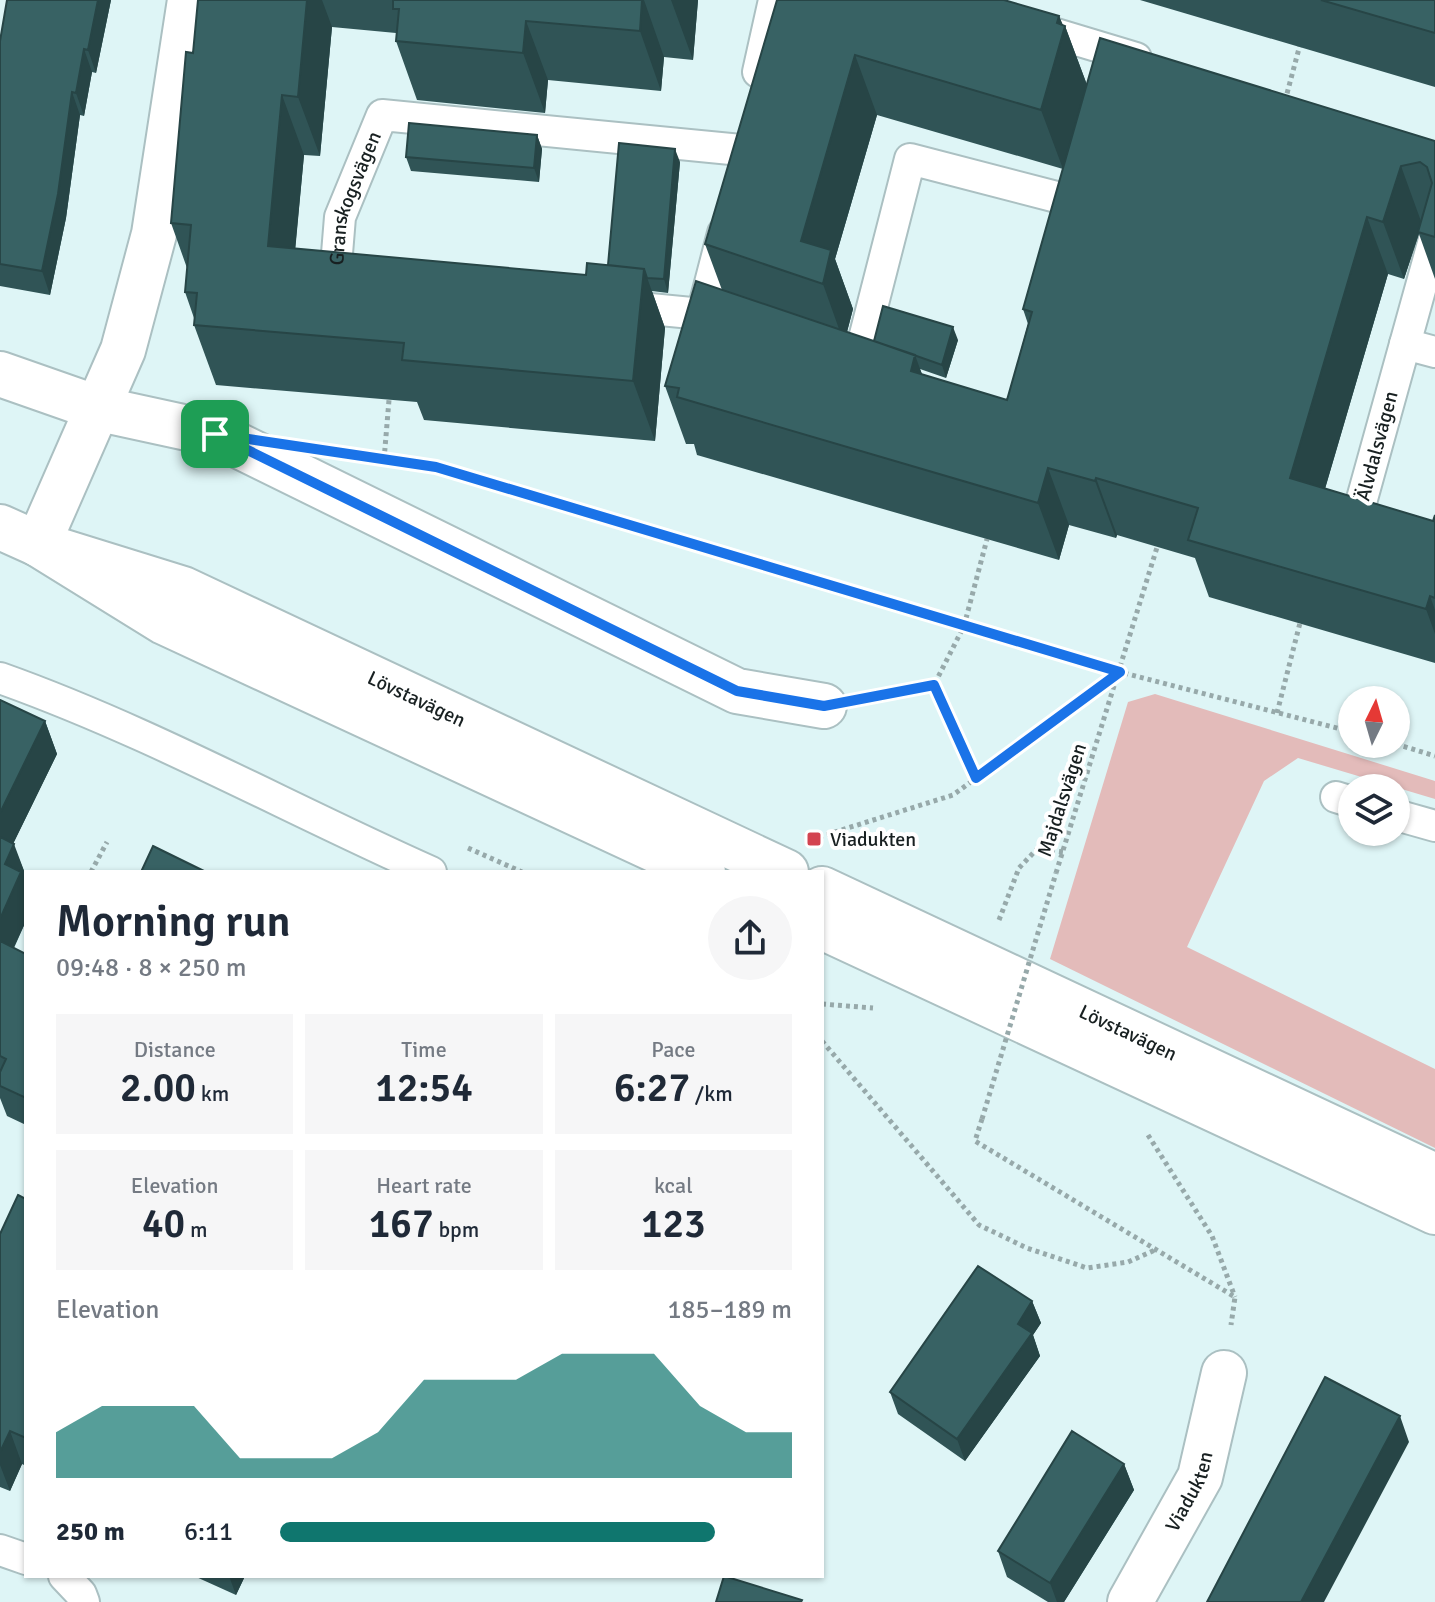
<!DOCTYPE html>
<meta charset="utf-8">
<style>
body{margin:0;font-family:Signika,sans-serif;background:#f6f6f7;color:#1f2937;height:100vh;display:flex;flex-direction:column;font-size:30px;white-space:nowrap}
*{box-sizing:border-box;margin:0}
p{font-size:26px;color:#747a83}
.icon{flex:none;width:44px;height:44px;fill:none;stroke:currentColor;stroke-width:2;stroke-linecap:round;stroke-linejoin:round}
.map{position:relative;flex:1;overflow:hidden}
.panel{position:absolute;left:24px;top:870px;width:800px;height:708px;display:flex;flex-direction:column;background:#fff;border-radius:0px;box-shadow:0 2px 6px #0004}
.panel>*{flex:none}
.needle{width:52px;rotate:5deg}
.tools{position:absolute;left:1338px;top:686px;display:grid;gap:16px}
.tools a{display:grid;place-items:center;width:72px;height:72px;border-radius:50%;background:#fff;box-shadow:0 2px 6px #0004;font-size:40px}
.pin{position:absolute;display:grid;place-items:center;width:68px;height:68px;color:#fff;margin:-34px;border-radius:16px;box-shadow:0 4px 12px #0006}
.round{display:grid;place-items:center;flex:none;width:84px;height:84px;border-radius:42px;background:#f6f6f7}
.headline{display:flex;align-items:center;justify-content:space-between;height:136px;padding:0 32px}
h1{font-size:44px;font-weight:600;line-height:60px}
.metrics{display:grid;grid-template-columns:repeat(3,1fr);gap:12px;height:136px;padding:8px 32px}
.metrics div{display:grid;align-content:center;border-radius:0px;background:#f6f6f7;text-align:center}
.metrics b{font-size:40px;font-weight:600}
.metrics small{font-size:22px;font-weight:400}
.metrics p{font-size:22px}
.chart{height:224px;padding:16px 32px}
.chart p{display:flex;justify-content:space-between}
.chart svg{width:100%;height:144px;margin-top:8px;fill:#0f766e;opacity:.7}
ul{padding:0 32px;list-style:none;font-size:26px}
li{display:grid;grid-template-columns:128px 96px 1fr;align-items:center;height:60px}
li i{height:20px;border-radius:10px;background:#0f766e}
.map>svg:first-child{display:block}
.green{fill:#e3bbba}
.lines{fill:none;stroke-linecap:round;stroke-linejoin:round}
.lane-casing{stroke:#abc0c2;stroke-width:34}
.street-casing{stroke:#abc0c2;stroke-width:48}
.path{stroke:#97a9aa;stroke-width:5;stroke-dasharray:4 4;stroke-linecap:butt}
.lane{stroke:#fff;stroke-width:30}
.street{stroke:#fff;stroke-width:44}
.path-bridge{stroke:#97a9aa;stroke-width:5;stroke-dasharray:4 4;stroke-linecap:butt}
.wall{fill:#305456}
.shaded-wall{fill:#274546}
.building{fill:#386264;stroke:#274546;stroke-width:2}
.route-casing{stroke:#fff;stroke-width:16}
.route{stroke:#1a73e8;stroke-width:10}
.poi-dot{fill:#d34350;stroke:#fff;stroke-width:3}
.labels{text-anchor:middle;dominant-baseline:central;stroke-width:8;stroke-linejoin:round;paint-order:stroke}
.street-label{font-size:20px;fill:#182021;stroke:#fff}
.poi-label{font-size:20px;fill:#182021;stroke:#fff;text-anchor:start}
</style>
<div class="map">
<svg width="1435" height="1602" viewBox="0 0 1435 1602">
<rect width="100%" height="100%" fill="#def5f6"/>
<path class="green" d="M 1155,694 L 1435,781 L 1435,799 L 1298,758 L 1264,781 L 1187,947 L 1435,1069 L 1435,1148 L 1050,959 L 1128,702 Z"/>
<g class="lines">
<defs>
<g id="lane">
<path d="M 1033,27 L 1136,58"/>
<path d="M 758,72 L 774,0"/>
<path d="M 1435,236 L 1357,517 L 1435,541"/>
<path id="s1" d="M 348,280 L 335,278 L 340,217 L 382,115 L 741,150"/>
<path d="M 619,306 L 702,314 L 725,322"/>
<path d="M 702,314 L 723,233"/>
<path d="M 1405,344 L 1435,352"/>
<path d="M 857,366 L 910,159 L 1072,201"/>
<path d="M 0,678 C 149,731 287,808 431,872"/>
<path d="M 1336,797 L 1352,802"/>
<path d="M 1396,815 L 1435,826"/>
<path d="M 0,1550 L 26,1559"/>
<path d="M 64,1576 L 81,1594 L 84,1602"/>
</g>
<g id="street">
<path d="M 0,374 L 100,409 L 215,434 L 737,691 L 824,706"/>
<path d="M 0,527 L 38,544 L 164,622 L 703,872"/>
<path id="s2" d="M 38,544 L 183,589 L 786,872"/>
<path d="M 38,544 L 123,350 L 154,234 L 190,0"/>
<path id="s3" d="M 822,889 L 1435,1176"/>
<path d="M 822,927 L 1435,1212"/>
<path id="s4" d="M 1130,1602 L 1200,1477 L 1224,1373"/>
</g>
</defs>
<use href="#lane" class="lane-casing"/>
<use href="#street" class="street-casing"/>
<path class="path" d="M 1285,101 L 1301,41
M 384,460 L 389,400
M 387,460 L 436,467 L 1120,672 L 1352,732
M 872,696 L 934,685
M 1277,713 L 1300,623
M 1396,744 L 1435,756
M 976,778 L 934,685 L 964,626 L 987,539
M 819,837 L 953,795 L 1119,673
M 468,848 L 522,872
M 91,872 L 107,842
M 1056,873 L 1159,541
M 999,920 L 1019,868 L 1037,849 L 1063,852
M 822,1004 L 873,1008
M 822,1041 L 979,1225 L 1027,1248 L 1087,1268 L 1128,1262 L 1155,1250
M 982,1119 L 975,1141 L 1235,1297 L 1231,1325
M 1148,1135 L 1212,1236 L 1235,1297"/>
<use href="#lane" class="lane"/>
<use href="#street" class="street"/>
<path class="path-bridge" d="M 982,1119 L 1056,873"/>
</g>
<path class="wall" d="M 111,0 L 96,73 L 92,72 L 84,116 L 80,115 L 66,218 L 50,295 L 0,286 L 0,41 Z
M 198,0 L 698,0 L 693,60 L 664,57 L 661,91 L 548,80 L 545,113 L 417,100 L 396,41 L 396,33 L 332,27 L 320,156 L 304,155 L 295,249 L 586,275 L 608,265 L 680,162 L 668,293 L 652,291 L 665,328 L 655,441 L 424,420 L 417,402 L 216,385 L 194,325 L 194,318 L 185,292 L 187,268 L 171,223 L 193,53 Z
M 777,0 L 1059,16 L 1063,25 L 1065,26 L 1087,85 L 1063,169 L 877,115 L 835,259 L 853,309 L 847,332 L 874,341 L 958,340 L 946,378 L 920,369 L 922,374 L 1007,400 L 1028,324 L 1023,309 L 1393,129 L 1435,141 L 1435,279 L 1419,234 L 1404,279 L 1388,274 L 1325,489 L 1433,521 L 1435,515 L 1435,663 L 1209,597 L 1195,558 L 1117,535 L 1116,538 L 1069,525 L 1059,560 L 697,455 L 694,444 L 686,444 L 665,386 L 722,290 L 705,244 Z
M 1140,0 L 1435,0 L 1435,87 Z
M 537,135 L 542,149 L 539,182 L 411,171 L 406,157 Z
M 0,700 L 45,721 L 57,754 L 13,844 L 26,876 L 25,880 L 26,884 L 26,921 L 14,948 L 26,954 L 26,1125 L 7,1116 L 0,1098 Z
M 26,1199 L 26,1466 L 22,1464 L 10,1491 L 0,1487 L 0,1234 Z
M 1032,1301 L 1041,1323 L 1033,1335 L 1040,1356 L 965,1461 L 898,1414 L 890,1392 Z
M 1124,1464 L 1134,1490 L 1064,1602 L 1048,1602 L 1007,1577 L 998,1551 Z
M 194,1576 L 245,1576 L 236,1595 Z"/>
<path class="shaded-wall" d="M 98,0 L 111,0 L 96,73 L 88,50 Z
M 307,0 L 322,0 L 332,27 L 320,156 L 298,97 Z
M 642,0 L 644,0 L 664,57 L 661,91 L 640,31 Z
M 671,0 L 698,0 L 693,60 Z
M 1059,16 L 1064,29 L 1065,26 L 1087,85 L 1063,169 L 1041,110 Z
M 526,21 L 548,80 L 545,113 L 523,53 Z
M 84,49 L 92,72 L 84,116 L 76,93 Z
M 855,55 L 877,115 L 835,259 L 853,309 L 844,343 L 823,284 L 801,241 Z
M 72,92 L 80,115 L 66,218 L 50,295 L 42,271 Z
M 282,95 L 304,155 L 290,306 L 268,246 Z
M 537,135 L 542,149 L 539,182 L 534,168 Z
M 675,149 L 680,162 L 668,293 L 664,279 Z
M 1401,166 L 1422,224 L 1404,279 L 1383,222 Z
M 1367,217 L 1388,274 L 1311,536 L 1290,478 Z
M 644,269 L 665,328 L 655,441 L 633,381 Z
M 953,327 L 958,340 L 946,378 L 942,365 Z
M 915,355 L 936,413 L 911,371 Z
M 1048,468 L 1069,525 L 1059,560 L 1038,503 Z
M 1096,478 L 1117,535 L 1116,538 L 1095,481 Z
M 1430,596 L 1435,610 L 1435,634 L 1426,609 Z
M 45,721 L 57,754 L 12,846 L 14,844 L 26,876 L 25,880 L 26,884 L 26,921 L 3,970 L 0,960 L 0,919 L 5,864 L 0,846 L 0,813 Z
M 1032,1301 L 1041,1323 L 1033,1335 L 1040,1356 L 965,1461 L 957,1439 L 1018,1324 Z
M 1400,1416 L 1409,1442 L 1324,1602 L 1301,1602 Z
M 10,1431 L 22,1464 L 10,1491 L 0,1465 L 0,1452 Z
M 1124,1464 L 1134,1490 L 1064,1602 L 1057,1602 L 1050,1583 Z
M 229,1576 L 245,1576 L 236,1595 Z"/>
<path class="building" d="M 7,0 L 98,0 L 88,50 L 84,49 L 76,93 L 72,92 L 58,194 L 42,271 L 0,264 L 0,41 Z
M 198,0 L 307,0 L 298,97 L 282,95 L 268,246 L 586,275 L 587,263 L 644,269 L 633,381 L 402,360 L 404,343 L 194,325 L 197,293 L 185,292 L 191,225 L 171,223 L 186,52 L 193,53 Z
M 393,0 L 642,0 L 640,31 L 526,21 L 523,53 L 396,41 L 399,9 L 393,9 Z
M 777,0 L 1004,0 L 1059,16 L 1057,23 L 1065,26 L 1041,110 L 855,55 L 801,241 L 831,250 L 823,284 L 705,244 Z
M 1321,0 L 1435,0 L 1435,33 Z
M 1100,38 L 1435,141 L 1435,237 L 1418,232 L 1432,183 L 1427,167 L 1420,162 L 1401,166 L 1383,222 L 1367,217 L 1290,478 L 1433,521 L 1435,515 L 1435,598 L 1430,596 L 1426,609 L 1188,540 L 1198,508 L 1096,478 L 1095,481 L 1048,468 L 1038,503 L 677,397 L 679,388 L 665,386 L 696,281 L 915,355 L 911,371 L 1007,400 L 1032,312 L 1023,309 Z
M 409,123 L 537,135 L 534,168 L 406,157 Z
M 619,143 L 675,149 L 664,279 L 647,278 L 644,269 L 608,265 Z
M 883,306 L 953,327 L 942,365 L 874,341 Z
M 0,700 L 45,721 L 0,813 Z
M 0,837 L 14,844 L 5,864 L 21,872 L 0,919 Z
M 153,846 L 206,872 L 141,872 Z
M 0,941 L 26,954 L 26,1098 L 0,1086 L 0,1072 L 6,1059 L 0,1056 Z
M 18,1195 L 26,1199 L 26,1438 L 10,1431 L 0,1452 L 0,1234 Z
M 978,1266 L 1032,1301 L 1018,1324 L 1032,1333 L 957,1439 L 890,1392 Z
M 1325,1377 L 1400,1416 L 1301,1602 L 1207,1602 Z
M 1072,1431 L 1124,1464 L 1050,1583 L 998,1551 Z
M 724,1576 L 802,1600 L 801,1602 L 716,1602 Z"/>
<g class="lines">
<defs>
<path id="route" d="M 215,434 L 436,467 L 1120,672 L 976,778 L 934,685 L 824,706 L 737,691 Z"/>
</defs>
<use href="#route" class="route-casing"/>
<use href="#route" class="route"/>
</g>
<rect class="poi-dot" x="806" y="831" width="16" height="16" rx="4"/>
<g class="labels">
<g class="street-label">
<text stroke="none"><textPath href="#s1" startOffset="96">Granskogsvägen</textPath></text>
<text transform="translate(1377 446) rotate(-75)">Älvdalsvägen</text>
<text stroke="none"><textPath href="#s2" startOffset="410">Lövstavägen</textPath></text>
<text transform="translate(1062 800) rotate(-72)">Majdalsvägen</text>
<text stroke="none"><textPath href="#s3" startOffset="338">Lövstavägen</textPath></text>
<text stroke="none"><textPath href="#s4" startOffset="126">Viadukten</textPath></text>
</g>
<g class="poi-label">
<text x="830" y="839">Viadukten</text>
</g>
</g>
</svg>
<div class="tools">
<a><svg class="needle" viewBox="-14 -14 28 28"><path d="M0-13l5 13h-10z" fill="#e53935"/><path d="M0 13l5-13h-10z" fill="#747a83"/></svg></a>
<a><svg class="icon" aria-label="layers" viewBox="0 0 24 24"><path d="M12 4l9 5-9 5-9-5zM3 14l9 5 9-5"/></svg></a>
</div>
<div class="pin" style="left:215px;top:434px;background:#1e9e55"><svg class="icon" aria-label="arrive" viewBox="0 0 24 24"><path d="M6 21V4h12l-3 4 3 4H6"/></svg></div>
<section class="panel">
<div class="headline"><div><h1>Morning run</h1><p>09:48 · 8 × 250 m</p></div><a class="round"><svg class="icon" aria-label="share" viewBox="0 0 24 24"><path d="M12 15V3M7 8l5-5 5 5M5 13v7h14v-7"/></svg></a></div>
<div class="metrics">
<div><p>Distance</p><b>2.00<small> km</small></b></div>
<div><p>Time</p><b>12:54</b></div>
<div><p>Pace</p><b>6:27<small> /km</small></b></div>
</div>
<div class="metrics">
<div><p>Elevation</p><b>40<small> m</small></b></div>
<div><p>Heart rate</p><b>167<small> bpm</small></b></div>
<div><p>kcal</p><b>123</b></div>
</div>
<div class="chart"><p><span>Elevation</span>185–189 m</p>
<svg viewBox="0 0 160 44" preserveAspectRatio="none"><path d="M0 44V30L10 22L20 22L30 22L40 38L50 38L60 38L70 30L80 14L90 14L100 14L110 6L120 6L130 6L140 22L150 30L160 30V44z"/></svg>
</div>
<ul>
<li><b>250 m</b>6:11<i style="width:85%"></i></li>
</ul>
</section>
</div>
